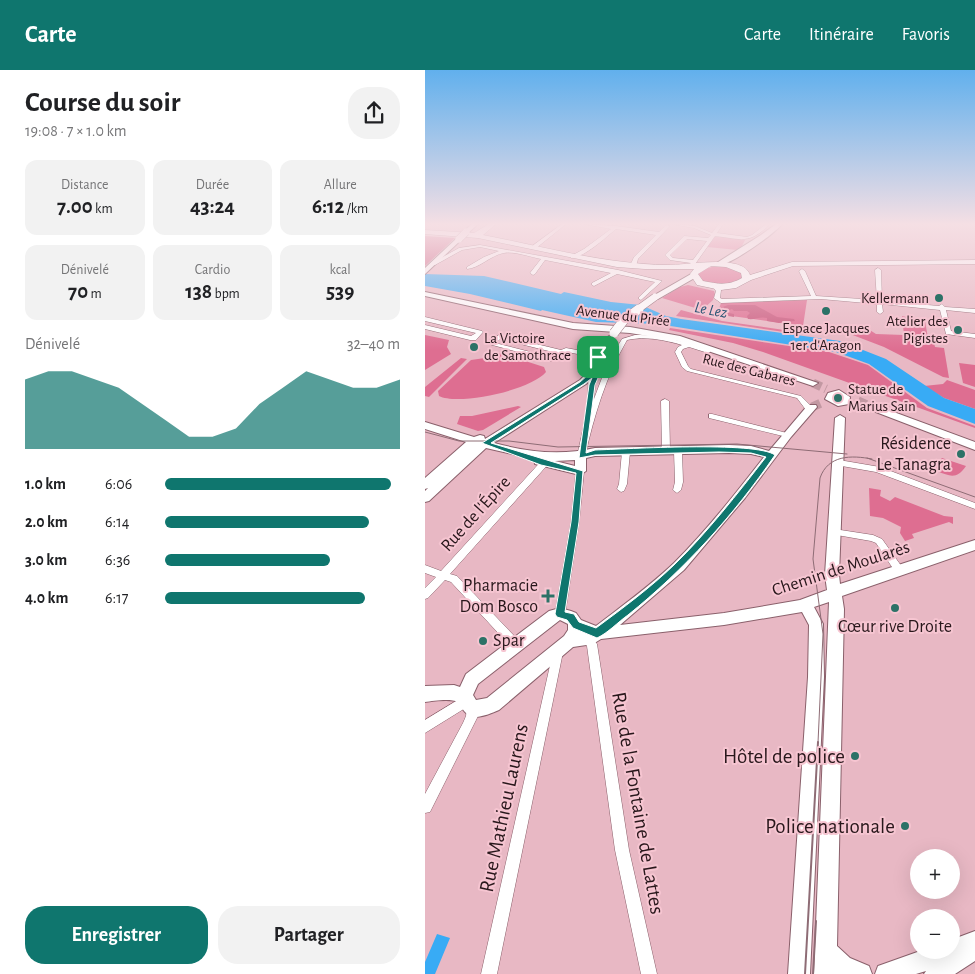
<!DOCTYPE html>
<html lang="fr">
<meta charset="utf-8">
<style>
body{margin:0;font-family:"Alegreya Sans",sans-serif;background:#f2f2f2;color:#202124;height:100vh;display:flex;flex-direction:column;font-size:19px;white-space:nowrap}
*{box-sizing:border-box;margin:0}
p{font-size:16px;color:#757577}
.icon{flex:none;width:28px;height:28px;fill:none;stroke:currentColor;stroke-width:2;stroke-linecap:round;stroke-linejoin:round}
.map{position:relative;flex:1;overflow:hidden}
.side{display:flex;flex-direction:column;background:#fff;width:425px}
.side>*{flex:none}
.fabs{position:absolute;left:485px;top:779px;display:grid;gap:10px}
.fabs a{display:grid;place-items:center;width:50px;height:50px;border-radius:50%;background:#fff;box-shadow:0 5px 20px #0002;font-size:25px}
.pin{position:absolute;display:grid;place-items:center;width:42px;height:42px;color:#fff;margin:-21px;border-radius:10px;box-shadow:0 2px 8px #0006}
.round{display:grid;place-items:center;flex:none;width:52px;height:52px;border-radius:20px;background:#f2f2f2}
.headline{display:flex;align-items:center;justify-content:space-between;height:85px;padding:0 25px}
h1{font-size:28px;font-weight:600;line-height:38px}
.metrics{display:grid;grid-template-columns:repeat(3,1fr);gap:8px;height:85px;padding:5px 25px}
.metrics div{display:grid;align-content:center;border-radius:12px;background:#f2f2f2;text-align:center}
.metrics b{font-size:21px;font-weight:600}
.metrics small{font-size:14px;font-weight:400}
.metrics p{font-size:14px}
.chart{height:140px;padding:10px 25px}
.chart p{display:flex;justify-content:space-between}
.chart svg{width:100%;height:90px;margin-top:5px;fill:#0f766e;opacity:.7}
.button{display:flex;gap:10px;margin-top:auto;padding:10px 25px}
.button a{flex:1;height:58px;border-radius:20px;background:#0f766e;color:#fff;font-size:20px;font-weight:600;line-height:58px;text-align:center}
.button a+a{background:#f2f2f2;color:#202124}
ul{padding:0 25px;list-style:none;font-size:16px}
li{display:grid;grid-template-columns:80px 60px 1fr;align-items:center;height:38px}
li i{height:12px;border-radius:6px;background:#0f766e}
header{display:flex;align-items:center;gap:30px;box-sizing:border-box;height:70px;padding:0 25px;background:#0f766e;color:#fff}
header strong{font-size:24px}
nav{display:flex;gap:28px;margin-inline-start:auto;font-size:18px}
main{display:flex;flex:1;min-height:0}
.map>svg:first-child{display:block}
.green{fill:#de6e91}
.forest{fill:#cb5b7f}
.water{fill:#38abf5}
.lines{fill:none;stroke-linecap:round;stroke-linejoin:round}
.secondary-tunnel{stroke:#c298a2;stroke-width:9;stroke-dasharray:9 4.5;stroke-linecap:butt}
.street-casing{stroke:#8a606b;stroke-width:1}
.secondary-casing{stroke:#8a606b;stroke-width:2}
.primary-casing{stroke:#8a606b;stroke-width:1}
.street{fill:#fff;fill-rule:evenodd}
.secondary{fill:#fff;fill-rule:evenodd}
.primary{fill:#fff;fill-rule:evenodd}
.tram-far1{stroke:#8e6c75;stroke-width:1}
.tram{stroke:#8e6c75;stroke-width:2}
.secondary-bridge-far1-casing{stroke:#8a606b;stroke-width:8;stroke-linecap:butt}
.secondary-bridge-casing{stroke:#8a606b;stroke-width:10;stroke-linecap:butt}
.secondary-bridge-far1{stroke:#fff;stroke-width:7}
.secondary-bridge{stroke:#fff;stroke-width:9}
.route{fill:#0f766e;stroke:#fff;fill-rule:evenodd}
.poi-dot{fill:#2c7267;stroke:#f6c5d1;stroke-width:2}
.labels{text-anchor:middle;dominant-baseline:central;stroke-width:4;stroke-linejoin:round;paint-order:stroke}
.far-poi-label{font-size:15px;fill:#28171b;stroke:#f6c5d1;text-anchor:end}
.far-street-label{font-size:15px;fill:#28171b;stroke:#f6c5d1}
.far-water-label{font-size:16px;font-style:italic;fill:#295574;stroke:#f6c5d1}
.poi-label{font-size:18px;fill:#28171b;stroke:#f6c5d1;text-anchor:end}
.street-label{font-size:18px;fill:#28171b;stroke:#f6c5d1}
.near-poi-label{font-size:21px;fill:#28171b;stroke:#f6c5d1;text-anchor:end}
.near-street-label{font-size:21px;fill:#28171b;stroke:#f6c5d1}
</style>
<header>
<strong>Carte</strong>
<nav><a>Carte</a><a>Itinéraire</a><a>Favoris</a></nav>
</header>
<main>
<section class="side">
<div class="headline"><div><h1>Course du soir</h1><p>19:08 · 7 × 1.0 km</p></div><a class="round"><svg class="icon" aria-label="share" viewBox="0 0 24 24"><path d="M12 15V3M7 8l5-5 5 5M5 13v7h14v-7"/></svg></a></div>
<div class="metrics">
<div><p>Distance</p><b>7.00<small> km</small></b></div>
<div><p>Durée</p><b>43:24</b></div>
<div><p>Allure</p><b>6:12<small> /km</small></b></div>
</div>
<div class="metrics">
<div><p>Dénivelé</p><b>70<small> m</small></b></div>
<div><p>Cardio</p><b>138<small> bpm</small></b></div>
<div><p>kcal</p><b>539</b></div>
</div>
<div class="chart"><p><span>Dénivelé</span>32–40 m</p>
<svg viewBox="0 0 160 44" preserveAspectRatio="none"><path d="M0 44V10L10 6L20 6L30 10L40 14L50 22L60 30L70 38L80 38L90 34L100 22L110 14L120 6L130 10L140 14L150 14L160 10V44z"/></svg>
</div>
<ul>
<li><b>1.0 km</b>6:06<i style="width:96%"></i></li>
<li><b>2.0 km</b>6:14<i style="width:87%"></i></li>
<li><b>3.0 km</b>6:36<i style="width:70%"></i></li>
<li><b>4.0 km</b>6:17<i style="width:85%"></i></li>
</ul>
<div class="button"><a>Enregistrer</a><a>Partager</a></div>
</section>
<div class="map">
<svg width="550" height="904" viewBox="0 0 550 904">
<rect width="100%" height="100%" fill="#e8b8c4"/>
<path class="green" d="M 293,166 L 320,170 L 316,178 L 313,180 L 282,177 L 289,167 Z
M 295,195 L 315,200 L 318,208 L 306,215 L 278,212 L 272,203 L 275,200 Z
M 263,215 L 289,221 L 290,224 L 288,230 L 277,240 L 237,228 L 255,217 Z
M 382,230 L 378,256 L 292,244 L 296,233 Z
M 256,240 L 297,251 L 359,260 L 359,262 L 251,246 Z
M 477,246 L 500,251 L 503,268 L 509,273 L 510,277 L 519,278 L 524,308 L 518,307 L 459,277 L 425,264 L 426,261 L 437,255 L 451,264 L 479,265 Z
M 245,258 L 404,282 L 443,295 L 502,338 L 550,356 L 550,358 L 338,282 L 308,273 L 244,260 Z
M 0,265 L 24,270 L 22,277 L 26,284 L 0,300 Z
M 75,283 L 119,297 L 121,302 C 106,320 34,336 14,326 L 13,321 L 46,290 L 60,288 Z
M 36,288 L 42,289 L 4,327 L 0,326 L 0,317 Z
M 534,293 L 550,295 L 550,317 L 538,313 Z
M 522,310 L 550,320 L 550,339 L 519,328 L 499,316 L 518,314 Z
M 93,336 L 96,337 L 58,360 L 53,361 L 32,354 L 35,346 L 47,346 Z
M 517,388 L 541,396 C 532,409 526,407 512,401 L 510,396 Z
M 444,418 L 456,420 L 455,426 L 465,431 L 470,427 L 519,446 L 528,447 L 528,454 L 524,452 L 487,464 L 489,468 L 480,471 L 475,463 L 476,457 L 458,448 L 445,446 Z"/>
<path class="forest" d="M 0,166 L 30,168 L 0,196 Z
M 303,235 L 330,235 L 352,247 L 369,249 L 370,251 L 354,253 L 342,251 L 342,248 C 335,246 330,250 323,249 L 322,246 L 325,243 L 322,241 L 309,241 L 307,239 L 299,242 L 309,244 L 309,247 L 292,244 L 295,238 Z"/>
<path class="water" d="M 0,204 L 59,206 L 136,224 L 139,222 L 186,232 L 216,235 L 241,246 L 256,249 L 415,271 L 461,289 L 519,328 L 550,339 L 550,354 L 503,336 L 444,294 L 411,282 L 233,254 L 171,252 L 117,240 L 116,241 L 45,224 L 0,216 Z
M 12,864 L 25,868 L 10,904 L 0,904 L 0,892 Z"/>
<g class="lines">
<path class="secondary-tunnel" d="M 388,313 L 401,319
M 433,331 L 447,337
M 387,337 L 396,333"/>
<defs>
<path id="street" d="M 137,154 L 141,154 L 110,179 L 106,179 L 106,177 Z
M 159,154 L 191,156 L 234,162 L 241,155 L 245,156 L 213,189 L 211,196 L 208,198 L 205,196 L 209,187 L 231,165 L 191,159 C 180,168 160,187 146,188 L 146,186 L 159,179 L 186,159 Z
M 246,154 L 270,156 L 287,163 L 294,154 L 298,154 L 292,163 L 322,167 L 327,165 L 341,154 L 345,154 C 324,175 317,169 290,166 L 268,197 L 266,198 L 263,196 L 266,193 L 245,190 L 240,185 L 259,166 L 283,168 L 286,165 L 269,158 ZM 262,169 L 282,171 L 268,190 L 248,188 L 245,185 Z
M 55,175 L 193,200 L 237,211 L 216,230 L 214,229 L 214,227 L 230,212 L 192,204 L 169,216 L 167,215 L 167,213 L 186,203 L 120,190 L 110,204 L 108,205 L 105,203 L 116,189 C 106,187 88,181 79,183 C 66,185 55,198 42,199 L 42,197 L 59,187 L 74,181 L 55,177 L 37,180 L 10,195 L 5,194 L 34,178 Z
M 453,198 L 456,200 L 457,231 L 514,236 L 517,234 L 520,237 L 550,239 L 550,243 L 521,240 L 526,261 L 550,264 L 550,268 L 521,264 L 515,240 L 457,234 L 458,242 L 455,244 L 452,242 L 452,234 L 396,229 L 296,233 L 289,228 L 291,221 L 287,216 L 292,215 L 296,220 L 295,228 L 297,229 L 386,226 L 374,201 L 377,199 L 380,201 L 391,226 L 452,230 L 450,200 Z
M 0,247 L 57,261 L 58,262 L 51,270 L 45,270 L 0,259 L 0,255 L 46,266 L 51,263 L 0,251 Z
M 74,265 L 136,280 L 141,278 L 179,285 L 182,287 L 179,289 L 142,282 L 126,291 L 60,273 ZM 75,269 L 132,283 L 125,287 L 70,273 Z
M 210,265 C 236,264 260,272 285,280 L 285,282 L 283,283 L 264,277 L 258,279 L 256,282 L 263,296 L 266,299 L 376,326 L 388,338 L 387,340 L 381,340 L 372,328 L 262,301 L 257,297 L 250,282 L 253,277 L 257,275 C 239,270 221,266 202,270 C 181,306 169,346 160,386 L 156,389 L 153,388 L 152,386 C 158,360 165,332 163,305 L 166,303 L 169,305 L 170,315 L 169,329 L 183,292 L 197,269 Z
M 240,329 L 244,331 L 245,381 L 241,384 L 237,381 L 236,331 Z
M 284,344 L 287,344 L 362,363 L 366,365 L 362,367 L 284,348 Z
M 253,378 L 257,381 L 258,412 L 256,420 L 252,423 L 248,420 L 250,412 L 249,381 Z
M 201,379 L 205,382 L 202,414 L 199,421 L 196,422 L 192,419 L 194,414 L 197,382 Z
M 123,386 L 126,387 L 127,389 L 126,391 L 25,504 L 32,506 L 95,572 L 96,575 L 95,578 L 91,580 L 87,578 L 26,512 L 20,510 L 3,528 L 0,529 L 0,518 L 11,507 L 0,503 L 0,495 L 16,501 L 120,387 Z
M 414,390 L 455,397 L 550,433 L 550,439 L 451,402 L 411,395 L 410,393 L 411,391 Z
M 155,398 L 159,401 L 154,452 L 140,544 L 139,547 L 135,548 L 131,547 L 130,544 L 146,452 L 151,401 Z
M 409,459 L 448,465 L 457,469 L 477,497 L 479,500 L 477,503 L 474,504 L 471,503 L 451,473 L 446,471 L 406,464 L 405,462 L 406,460 Z
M 162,564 L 166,566 L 172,574 L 204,780 L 232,904 L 216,904 L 190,780 L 162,576 L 157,569 L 158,566 Z
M 133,577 L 137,579 L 138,582 L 72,904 L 56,904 L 128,582 L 129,579 Z
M 41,625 L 45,627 L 46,633 L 51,634 L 53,646 L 5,742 L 0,743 L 0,724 L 38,653 L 41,646 L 42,637 L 0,663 L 0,650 Z"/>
<path id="secondary" d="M 47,154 L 53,154 L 43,163 L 39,163 L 39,161 Z
M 351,154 L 357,154 C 347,166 309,192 294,196 L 290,194 L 336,165 Z
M 32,168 L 37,169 L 0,204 L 0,198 Z
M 266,204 L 273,206 L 233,229 L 226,227 Z
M 0,222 L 148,253 L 205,257 L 255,266 L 393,313 L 388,316 L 253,271 L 205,263 L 148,259 L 0,226 Z
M 184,266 L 190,272 L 179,296 L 161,314 L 69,373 C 103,382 135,386 170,378 L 304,375 L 326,376 L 344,381 L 383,335 L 391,335 L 392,337 L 366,367 L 320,428 L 259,500 L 195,555 L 299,543 L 375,530 L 402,520 L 400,505 L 410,348 L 415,345 L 420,348 L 414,505 L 415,514 L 550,470 L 550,480 L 417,526 L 419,539 L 412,876 L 425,888 L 444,896 L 447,904 L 389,904 L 404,532 L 389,537 L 398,554 L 399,607 L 385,904 L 363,904 L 383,607 L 384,555 L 377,542 L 299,555 L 176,569 L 168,574 L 148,577 L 74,640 C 64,644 48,652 40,642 C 37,639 36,634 33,632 C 25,628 8,631 0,632 L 0,616 L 29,615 L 35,617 L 41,604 L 124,541 L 135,538 L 146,541 L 151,543 L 156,550 L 171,556 C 197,536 225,516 249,493 C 282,460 311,423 339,387 L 326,384 L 304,383 L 170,386 L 161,388 L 161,401 L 155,405 L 110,394 L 109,389 L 61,378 L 4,431 L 0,432 L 0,421 L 3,418 L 0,419 L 0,408 L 41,372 L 0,359 L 0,352 L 49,367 L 55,365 L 59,366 L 60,369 L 155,310 L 170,295 L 182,272 L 180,269 ZM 150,390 L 150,396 L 130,391 ZM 135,550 L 143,554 L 143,560 L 139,566 L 62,628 L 51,630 L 48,625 L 53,614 Z
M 414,320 L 425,327 L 424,334 L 413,336 L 400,329 L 403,323 Z
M 447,334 L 550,372 L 550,380 L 443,339 L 442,337 Z
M 550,861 L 550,891 L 530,904 L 499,904 L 501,901 L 491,904 L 450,904 L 453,896 L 498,880 L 526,880 L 526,870 Z"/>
<path id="primary" d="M 64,154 L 71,154 L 58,165 C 120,177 180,194 242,195 C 260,196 318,183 325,205 L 367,192 L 550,190 L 550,194 L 368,196 L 326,210 L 311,218 L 296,220 L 272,215 L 265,204 L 269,199 L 220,199 L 192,197 L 53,168 L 0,164 L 0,160 L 49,163 ZM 286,196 L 301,197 L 316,203 L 317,208 C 303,216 293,214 278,211 L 273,204 Z"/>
</defs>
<use href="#street" class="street-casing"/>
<use href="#secondary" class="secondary-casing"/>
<use href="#primary" class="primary-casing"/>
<use href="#street" class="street"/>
<use href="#secondary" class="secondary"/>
<use href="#primary" class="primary"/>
<path class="tram-far1" d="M 0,362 L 34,371 L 84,371 L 133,377 L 312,374 L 422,384
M 442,388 L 550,427
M 393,673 L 398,564 L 388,489 L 395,408 C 403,385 426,385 447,389"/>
<path class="tram" d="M 380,904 L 393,672
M 388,904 L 391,851"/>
<defs>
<path id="secondary-bridge-far1" d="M 34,169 L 41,162
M 212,240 L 230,227"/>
<path id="secondary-bridge" d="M 189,263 L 199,250 L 214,239"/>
</defs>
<use href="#secondary-bridge-far1" class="secondary-bridge-far1-casing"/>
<use href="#secondary-bridge" class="secondary-bridge-casing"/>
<use href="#secondary-bridge-far1" class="secondary-bridge-far1"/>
<use href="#secondary-bridge" class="secondary-bridge"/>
</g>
<linearGradient id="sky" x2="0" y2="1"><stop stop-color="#61b0ed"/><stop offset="0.55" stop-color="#f5dfe4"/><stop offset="1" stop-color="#f5dfe4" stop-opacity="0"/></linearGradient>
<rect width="550" height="280" fill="url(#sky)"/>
<path class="route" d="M 173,285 L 182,287 L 170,315 L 161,383 L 170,380 C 201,379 331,371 350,385 C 309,445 259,500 203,545 C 193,552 183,563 172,568 L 148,558 L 142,550 L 132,547 L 130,544 L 146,452 L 151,403 L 116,395 L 57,373 L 155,312 L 163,305 L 163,296 ZM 175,289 L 169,303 L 169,296 ZM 167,308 L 164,315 L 154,388 L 170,385 L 294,382 L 326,383 L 341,387 C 314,422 281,464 249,495 C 225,518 198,538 171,558 L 154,552 L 149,544 L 140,542 L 154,452 L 158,401 L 66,373 L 159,314 Z"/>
<g class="poi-dot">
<circle cx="514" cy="228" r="5"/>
<circle cx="401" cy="241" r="5"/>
<circle cx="533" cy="260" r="5"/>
<circle cx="49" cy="277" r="5"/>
<circle cx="413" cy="328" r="5"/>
<circle cx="536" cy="384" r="5"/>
<path d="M120.5 518.5h5v5h5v5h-5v5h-5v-5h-5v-5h5z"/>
<circle cx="470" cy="538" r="5"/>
<circle cx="58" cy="571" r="5"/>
<circle cx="430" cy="686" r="5"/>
<circle cx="480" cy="756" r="5"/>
</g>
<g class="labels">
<g class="far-poi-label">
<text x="504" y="228">Kellermann</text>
<text x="523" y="251">Atelier des<tspan x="523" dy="17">Pigistes</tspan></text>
<text x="401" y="258" text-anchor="middle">Espace Jacques<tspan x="401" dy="17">1er d'Aragon</tspan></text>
<text x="59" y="268" text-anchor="start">La Victoire<tspan x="59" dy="17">de Samothrace</tspan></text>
<text x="423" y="319" text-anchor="start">Statue de<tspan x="423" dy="17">Marius Saïn</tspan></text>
</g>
<g class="far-street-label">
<text transform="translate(198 246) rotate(7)">Avenue du Pirée</text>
<text transform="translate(324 300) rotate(14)">Rue des Gabares</text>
</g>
<g class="far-water-label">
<text transform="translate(286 240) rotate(11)">Le Lez</text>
</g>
<g class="poi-label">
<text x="526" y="374">Résidence<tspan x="526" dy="21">Le Tanagra</tspan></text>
<text x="113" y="516">Pharmacie<tspan x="113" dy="21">Dom Bosco</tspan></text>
<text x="470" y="557" text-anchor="middle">Cœur rive Droite</text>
<text x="68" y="571" text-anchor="start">Spar</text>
</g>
<g class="street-label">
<text transform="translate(51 444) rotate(-48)">Rue de l'Épire</text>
<text transform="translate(416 499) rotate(-18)">Chemin de Moularès</text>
</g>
<g class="near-poi-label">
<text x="420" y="686">Hôtel de police</text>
<text x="470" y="756">Police nationale</text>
</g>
<g class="near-street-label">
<text transform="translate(213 733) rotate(80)">Rue de la Fontaine de Lattes</text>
<text transform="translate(79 738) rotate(-78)">Rue Mathieu Laurens</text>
</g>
</g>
</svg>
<div class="fabs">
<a>+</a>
<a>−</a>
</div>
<div class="pin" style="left:173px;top:287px;background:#1e9e55"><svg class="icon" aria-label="arrive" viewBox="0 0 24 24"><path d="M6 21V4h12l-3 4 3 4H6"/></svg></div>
</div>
</main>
